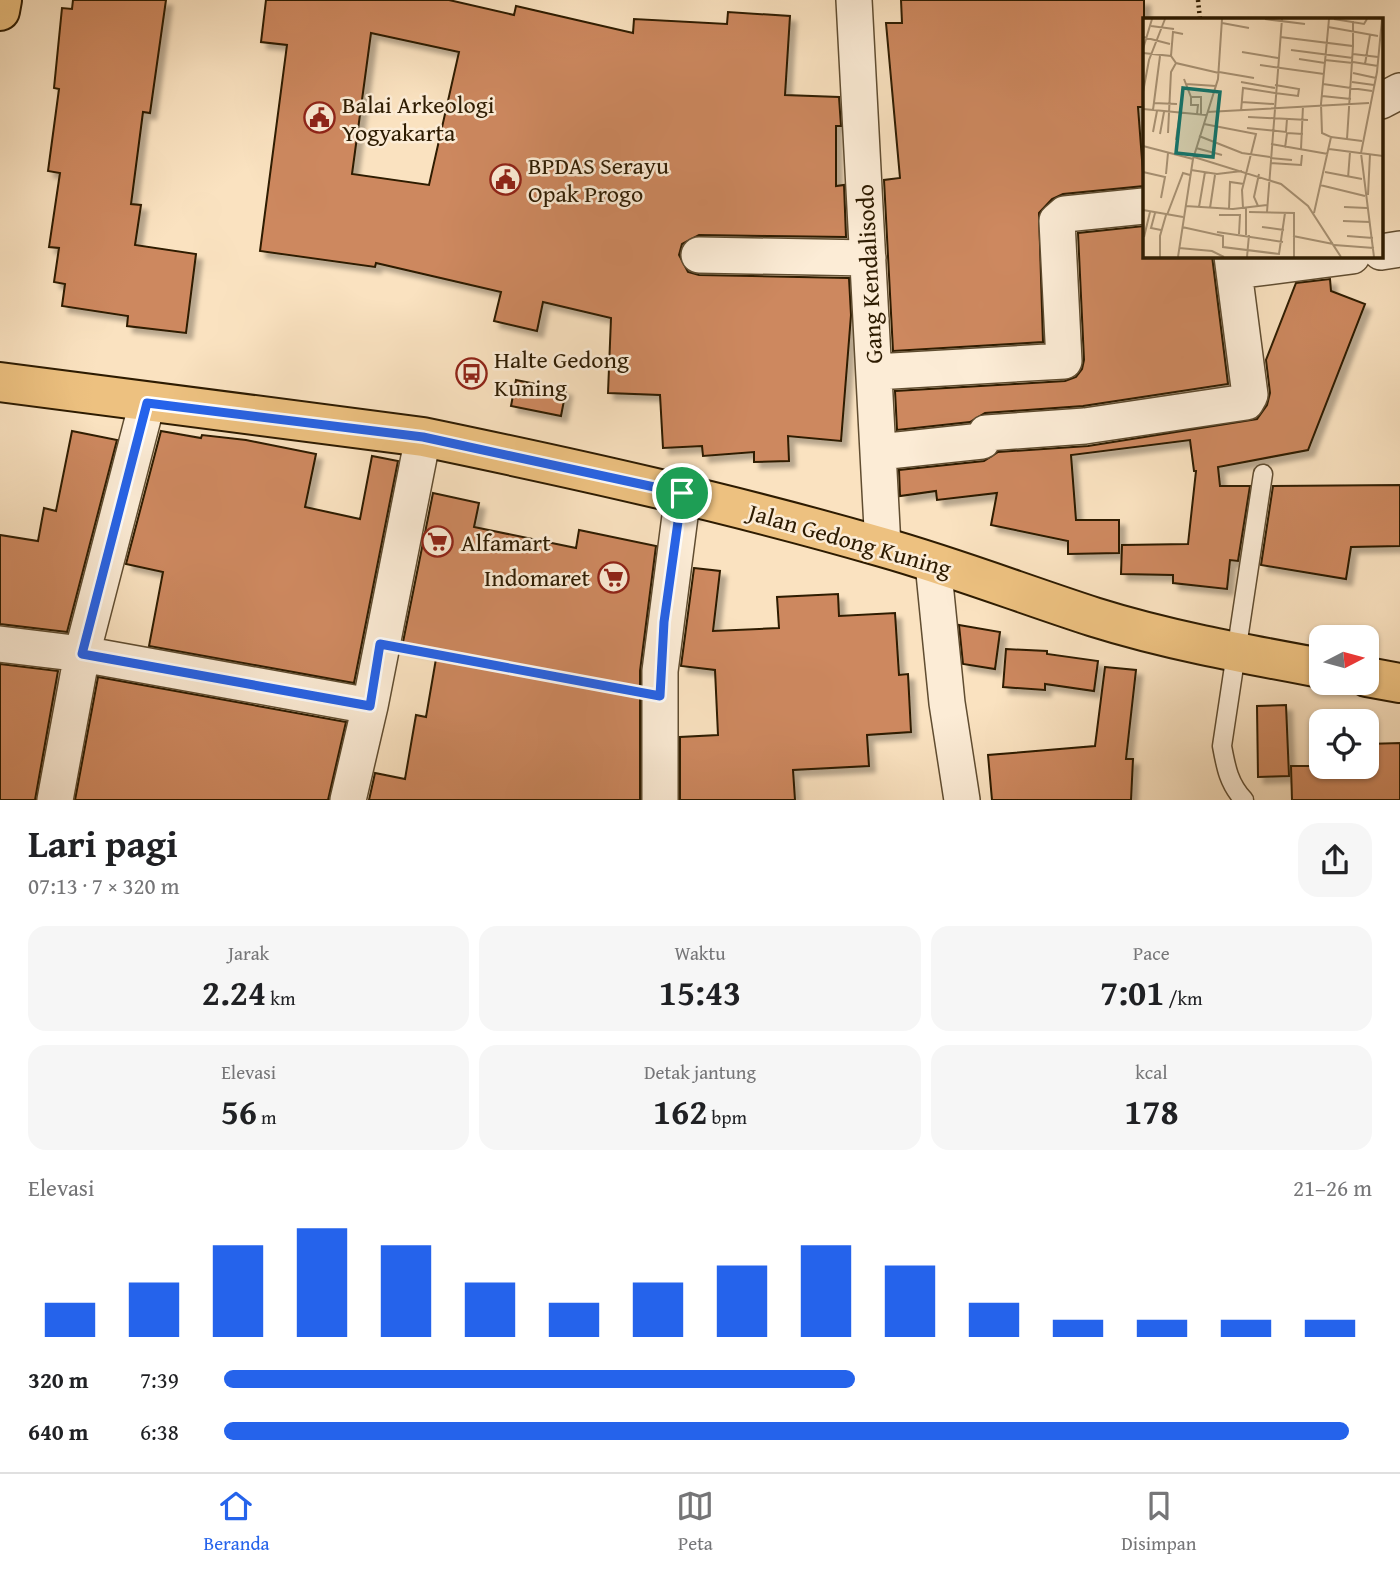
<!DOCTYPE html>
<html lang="id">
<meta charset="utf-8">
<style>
body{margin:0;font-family:"Gentium Book Plus",serif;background:#f6f6f6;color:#202124;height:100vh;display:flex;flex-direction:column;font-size:26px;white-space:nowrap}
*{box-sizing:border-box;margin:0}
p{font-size:23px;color:#757577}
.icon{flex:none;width:38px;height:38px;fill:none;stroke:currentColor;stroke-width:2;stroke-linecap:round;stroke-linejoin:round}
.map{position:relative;height:800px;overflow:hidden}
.sheet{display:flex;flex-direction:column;background:#fff;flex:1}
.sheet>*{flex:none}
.needle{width:46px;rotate:84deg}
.buttons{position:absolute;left:1309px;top:625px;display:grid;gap:14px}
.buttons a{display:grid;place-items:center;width:70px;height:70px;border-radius:14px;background:#fff;box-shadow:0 2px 5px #0004;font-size:35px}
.pin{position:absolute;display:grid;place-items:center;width:60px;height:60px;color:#fff;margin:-30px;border:4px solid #fff;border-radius:50%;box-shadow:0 2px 7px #0007}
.round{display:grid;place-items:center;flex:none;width:74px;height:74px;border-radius:21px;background:#f6f6f6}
.head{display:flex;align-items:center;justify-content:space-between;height:119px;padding:0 28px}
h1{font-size:38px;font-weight:700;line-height:52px}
.figures{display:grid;grid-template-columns:repeat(3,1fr);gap:10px;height:119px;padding:7px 28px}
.figures div{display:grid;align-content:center;border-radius:18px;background:#f6f6f6;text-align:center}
.figures b{font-size:35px;font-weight:700}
.figures small{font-size:19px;font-weight:400}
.figures p{font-size:19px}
.chart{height:196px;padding:14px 28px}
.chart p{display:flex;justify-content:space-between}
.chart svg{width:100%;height:126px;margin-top:7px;stroke:#2563eb;stroke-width:6}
ul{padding:0 28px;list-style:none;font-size:23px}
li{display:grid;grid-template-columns:112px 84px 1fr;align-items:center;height:52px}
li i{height:18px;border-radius:9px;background:#2563eb}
.menu{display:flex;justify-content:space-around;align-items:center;height:98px;border-top:2px solid #e0e0e0;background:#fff;font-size:19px;color:#757577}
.menu a{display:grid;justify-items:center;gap:4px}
.menu .on{color:#2563eb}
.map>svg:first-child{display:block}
.building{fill:#cd885e;stroke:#2d1b01;stroke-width:2;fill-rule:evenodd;filter:url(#shadow)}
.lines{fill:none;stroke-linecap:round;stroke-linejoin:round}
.lane-casing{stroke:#604d31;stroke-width:21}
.street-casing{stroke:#604d31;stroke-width:38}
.primary-casing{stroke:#2d1b01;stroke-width:42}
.path{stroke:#2d1b01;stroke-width:4.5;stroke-dasharray:2 3.5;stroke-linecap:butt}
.lane{stroke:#fcecd6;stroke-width:18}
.street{stroke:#fcecd6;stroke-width:35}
.primary{stroke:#edc180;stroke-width:38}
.route-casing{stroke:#fff;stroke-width:14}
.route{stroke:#2563eb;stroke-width:9}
.labels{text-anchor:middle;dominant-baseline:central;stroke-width:5;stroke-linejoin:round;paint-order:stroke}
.poi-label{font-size:24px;fill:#2d1b01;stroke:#fcecd6;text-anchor:start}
.street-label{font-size:24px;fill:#2d1b01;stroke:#fcecd6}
.inset-road{fill:none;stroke:#a89274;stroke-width:2}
.view{fill:#0f766e;fill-opacity:0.15;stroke:#0f766e;stroke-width:3.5}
.inset-edge{fill:none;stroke:#2d1b01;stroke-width:3.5}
</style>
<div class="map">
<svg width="1400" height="800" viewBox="0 0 1400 800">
<defs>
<filter id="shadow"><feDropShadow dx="6" dy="6" stdDeviation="2" flood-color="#0004"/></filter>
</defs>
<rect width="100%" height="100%" fill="#fae2c0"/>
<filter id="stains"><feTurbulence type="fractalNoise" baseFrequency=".00286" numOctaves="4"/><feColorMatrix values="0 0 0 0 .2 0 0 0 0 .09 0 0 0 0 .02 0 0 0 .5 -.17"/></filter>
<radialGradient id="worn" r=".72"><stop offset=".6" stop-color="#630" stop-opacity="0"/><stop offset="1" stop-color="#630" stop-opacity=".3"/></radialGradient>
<path class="building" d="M 73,0 L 166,0 L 150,113 L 143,112 L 131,204 L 141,205 L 135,245 L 196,254 L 186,333 L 127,326 L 128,316 L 62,306 L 65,284 L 54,282 L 59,248 L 49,247 L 60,173 L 48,171 L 59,89 L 54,88 L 62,8 L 72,9 Z
M 266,0 L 449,0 L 514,15 L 516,6 L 633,33 L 634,19 L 727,24 L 728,12 L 790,16 L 785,95 L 839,97 L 841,126 L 836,126 L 836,186 L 844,185 L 846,237 L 699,235 L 682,244 L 679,255 L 688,272 L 699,275 L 849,278 L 851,315 L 841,441 L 788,436 L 789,461 L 754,462 L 754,452 L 703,456 L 702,446 L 663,448 L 660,395 L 608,393 L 611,318 L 543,302 L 537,331 L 494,321 L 501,292 L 376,263 L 375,267 L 260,251 L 287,45 L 261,42 ZM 371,33 L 459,52 L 429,185 L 352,174 Z
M 901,0 L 1144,0 L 1144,107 L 1138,107 L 1144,186 L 1063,194 L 1052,199 L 1039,213 L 1043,342 L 893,351 L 884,180 L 900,178 L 886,23 L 902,23 Z
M 1144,226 L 1144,256 L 1212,256 L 1228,384 L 1083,406 L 985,413 L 970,422 L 897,430 L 895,391 L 1065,381 L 1076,377 L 1082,369 L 1084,360 L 1078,233 Z
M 1330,279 L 1331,291 L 1365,304 L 1308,450 L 1218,467 L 1220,486 L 1250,486 L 1238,561 L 1230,560 L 1227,589 L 1173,583 L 1173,575 L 1121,574 L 1122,545 L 1188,544 L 1196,471 L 1194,471 L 1190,440 L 1071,455 L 1076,520 L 1119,520 L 1119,553 L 1068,554 L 1068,541 L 991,525 L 997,493 L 937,500 L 936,491 L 900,496 L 899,470 L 984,461 L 998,452 L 1088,446 L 1257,419 L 1267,405 L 1270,393 L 1266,360 L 1296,283 Z
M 516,380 L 566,390 L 561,416 L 511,406 Z
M 72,431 L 117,440 L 67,632 L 0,624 L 0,535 L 38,541 L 44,508 L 56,511 Z
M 161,431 L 201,438 L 202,435 L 246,440 L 316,454 L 305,507 L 360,519 L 372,456 L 398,461 L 354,683 L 149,646 L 163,572 L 126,564 Z
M 1400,485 L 1400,546 L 1351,547 L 1346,579 L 1261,565 L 1273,486 Z
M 433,493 L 479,503 L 474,527 L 576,548 L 579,530 L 656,546 L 640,671 L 640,800 L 369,800 L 375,773 L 405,779 L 416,715 L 426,717 L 437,653 L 402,647 Z
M 694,568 L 720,571 L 713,631 L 779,628 L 777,597 L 838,594 L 839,616 L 895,613 L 899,675 L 908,674 L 911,732 L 867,735 L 869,766 L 793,770 L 795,800 L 680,800 L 680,737 L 718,735 L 715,670 L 681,666 Z
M 959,625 L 1000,632 L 995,669 L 963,664 Z
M 1006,649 L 1047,651 L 1047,654 L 1098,661 L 1094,691 L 1045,684 L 1045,690 L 1003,687 Z
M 0,664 L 58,671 L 35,800 L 0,800 Z
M 1105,667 L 1136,670 L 1126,759 L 1133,759 L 1131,800 L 992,800 L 988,755 L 1095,746 Z
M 98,677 L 346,722 L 328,800 L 75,800 Z
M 1286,705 L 1289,776 L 1258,777 L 1257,706 Z
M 1400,743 L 1400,800 L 1292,800 L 1291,766 L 1367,766 L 1367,744 Z"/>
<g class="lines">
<defs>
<path id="lane" d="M 1244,800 C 1229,784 1226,768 1222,746 L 1263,474"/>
<path id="street" d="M 854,0 L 883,547
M 1381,101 L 1400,91
M 1381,252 L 1400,249
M 699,255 L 868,258
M 1235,271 L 1352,256
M 875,372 L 1064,361 L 1057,221 L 1065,214 L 1144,206
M 879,452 L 982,441 L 986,433 L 1085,426 L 1246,402 L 1250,395 L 1232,256
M 933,563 L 947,703 L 962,800
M 0,644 L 82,654 L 370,706
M 55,800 L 82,654 L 147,403
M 348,800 L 370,706 L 423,437
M 660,800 L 660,671 L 683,493"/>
<path id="primary" d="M 0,11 L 2,0
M 0,382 L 423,437 C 577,469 730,503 882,547 C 953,567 1023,594 1094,617 C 1167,640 1245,654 1321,668
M 1367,677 L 1400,683"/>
</defs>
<use href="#lane" class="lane-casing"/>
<use href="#street" class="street-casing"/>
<use href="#primary" class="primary-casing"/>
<path class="path" d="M 1198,0 L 1200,19
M 417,650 L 625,690"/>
<use href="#lane" class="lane"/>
<use href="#street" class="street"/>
<use href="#primary" class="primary"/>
</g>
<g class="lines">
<defs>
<path id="route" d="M 147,403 L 423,437 L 682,493 L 664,622 L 660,696 L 380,644 L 370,706 L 82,654 Z"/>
</defs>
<use href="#route" class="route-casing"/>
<use href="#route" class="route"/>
</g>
<defs>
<symbol id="civic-ring" viewBox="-11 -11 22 22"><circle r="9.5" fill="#fcecd6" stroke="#8f2418" stroke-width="1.5"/><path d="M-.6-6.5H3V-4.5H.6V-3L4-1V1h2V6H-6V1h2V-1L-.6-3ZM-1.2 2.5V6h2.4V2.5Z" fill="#8f2418"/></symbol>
<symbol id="bus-ring" viewBox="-11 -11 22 22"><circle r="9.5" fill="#fcecd6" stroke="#8f2418" stroke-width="1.5"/><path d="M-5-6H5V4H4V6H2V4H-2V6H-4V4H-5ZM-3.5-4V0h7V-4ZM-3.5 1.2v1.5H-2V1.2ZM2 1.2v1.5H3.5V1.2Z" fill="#8f2418"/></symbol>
<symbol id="supermarket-ring" viewBox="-11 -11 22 22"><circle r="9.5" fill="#fcecd6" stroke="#8f2418" stroke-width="1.5"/><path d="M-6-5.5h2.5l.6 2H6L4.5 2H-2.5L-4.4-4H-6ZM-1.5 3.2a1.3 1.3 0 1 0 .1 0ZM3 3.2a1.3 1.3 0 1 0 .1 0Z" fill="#8f2418"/></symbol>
</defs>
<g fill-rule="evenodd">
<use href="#civic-ring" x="302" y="100" width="35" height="35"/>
<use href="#civic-ring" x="488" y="162" width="35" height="35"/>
<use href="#bus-ring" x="454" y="356" width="35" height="35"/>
<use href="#supermarket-ring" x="420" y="524" width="35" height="35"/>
<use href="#supermarket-ring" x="596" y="560" width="35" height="35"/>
</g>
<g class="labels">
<g class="poi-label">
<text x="342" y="104">Balai Arkeologi<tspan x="342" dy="28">Yogyakarta</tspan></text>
<text x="528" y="165">BPDAS Serayu<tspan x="528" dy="28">Opak Progo</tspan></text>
<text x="494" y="359">Halte Gedong<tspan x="494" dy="28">Kuning</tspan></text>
<text x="461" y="542">Alfamart</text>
<text x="590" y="577" text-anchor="end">Indomaret</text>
</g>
<g class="street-label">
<text transform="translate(869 274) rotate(-93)">Gang Kendalisodo</text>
<text transform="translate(850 540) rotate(16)">Jalan Gedong Kuning</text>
</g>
</g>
<g transform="translate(1143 18)">
<rect width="240" height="240" fill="#fae2c0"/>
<path class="inset-road" d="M 122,1 L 162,6M 191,1 L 221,6 L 224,1M 79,5 L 106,10M 8,8 L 31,11M 185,9 L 235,18M 0,19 L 27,26M 137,19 L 210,28 L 210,3M 0,31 L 9,1M 148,32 L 210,40M 99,34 L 135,40M 0,35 L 28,38 L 33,45 L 76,55M 210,36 L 235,39M 28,38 L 30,14 L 40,16M 156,41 L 182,45M 182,42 L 210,45M 210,44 L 235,48M 222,46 L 227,17M 117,47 L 181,56M 76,54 L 111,60M 210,55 L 233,60M 41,61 L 48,79 L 58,79 L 58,96M 98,64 L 132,70M 209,64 L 231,67M 43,66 L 73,68M 180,66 L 229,73M 0,74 L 6,42 L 22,1M 132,75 L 155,78 L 156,71 L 132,67M 179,78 L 208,81M 48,79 L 48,87 L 55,87 L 54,96M 98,84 L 131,86M 10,85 L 34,86M 0,91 L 63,97M 10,92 L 17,38M 98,93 L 100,70 L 132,75M 64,94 L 226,85M 105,99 L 165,102M 61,106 L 113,116 L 99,172 L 100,190M 104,110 L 143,114 L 144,101M 10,114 L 14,93M 25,115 L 28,54 L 33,45M 17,116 L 21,94M 56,118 L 99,135 L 127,139M 188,119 L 219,123M 204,121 L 210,28M 33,122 L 37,95M 128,126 L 185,136M 0,128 L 50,141 L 75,61 L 79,1M 53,130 L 79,137M 142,130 L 144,115 L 160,116M 158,131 L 160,88M 186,131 L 240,138M 51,139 L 138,166 L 165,188 L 198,239M 127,140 L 149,142M 127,145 L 158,147 L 159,137M 48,152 L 74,156 L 99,153M 0,154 L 22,159 L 18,180M 182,154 L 219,161M 23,156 L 25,135M 205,160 L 207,134M 177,167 L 222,178M 225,177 L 227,136M 42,188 L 90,191 L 124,187M 115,188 L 111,179 L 116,156M 56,189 L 62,154M 201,189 L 224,190M 67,190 L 72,157M 103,190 L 103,217M 86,191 L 87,164 L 101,166M 0,192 L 40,199M 106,194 L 151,195 L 151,239M 124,194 L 139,1M 12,195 L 8,210 L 18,212M 171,195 L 188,119 L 179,115 L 178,86 L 186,1M 24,197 L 40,155 L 47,157M 76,197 L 97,197 L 96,216M 200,203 L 227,204M 39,209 L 80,218 L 80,229 L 136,236 L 142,195M 119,209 L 141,212M 74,214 L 140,224M 150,218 L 190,226M 204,218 L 230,220M 1,219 L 7,194M 191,227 L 231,230M 36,230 L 69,233 L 81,239M 17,239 L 17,218 L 23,197M 35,239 L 50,141M 104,239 L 106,217M 231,239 L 218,135 L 234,54 L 239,1"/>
<path class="view" d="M 40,70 L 77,74 L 70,139 L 33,135 Z"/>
<rect width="240" height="240" class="inset-edge"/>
</g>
<rect width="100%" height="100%" filter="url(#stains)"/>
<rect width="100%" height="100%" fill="url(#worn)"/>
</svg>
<div class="buttons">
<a><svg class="needle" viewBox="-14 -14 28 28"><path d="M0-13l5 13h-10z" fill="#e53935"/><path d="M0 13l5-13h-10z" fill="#757577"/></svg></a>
<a><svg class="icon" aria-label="locate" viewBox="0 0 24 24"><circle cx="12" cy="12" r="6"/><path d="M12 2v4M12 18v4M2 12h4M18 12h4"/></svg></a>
</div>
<div class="pin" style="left:682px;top:493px;background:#1e9e55"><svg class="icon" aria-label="arrive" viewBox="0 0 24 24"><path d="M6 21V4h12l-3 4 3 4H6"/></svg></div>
</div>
<section class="sheet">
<div class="head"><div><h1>Lari pagi</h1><p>07:13 · 7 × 320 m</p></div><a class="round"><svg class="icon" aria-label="share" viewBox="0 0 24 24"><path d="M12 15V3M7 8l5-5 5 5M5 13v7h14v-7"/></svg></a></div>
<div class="figures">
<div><p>Jarak</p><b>2.24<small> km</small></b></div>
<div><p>Waktu</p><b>15:43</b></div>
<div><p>Pace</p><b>7:01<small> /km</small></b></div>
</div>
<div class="figures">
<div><p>Elevasi</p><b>56<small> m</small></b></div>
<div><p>Detak jantung</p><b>162<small> bpm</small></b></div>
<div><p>kcal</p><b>178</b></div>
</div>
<div class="chart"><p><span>Elevasi</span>21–26 m</p>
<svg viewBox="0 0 160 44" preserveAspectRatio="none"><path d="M5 44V32M15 44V25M25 44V12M35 44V6M45 44V12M55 44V25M65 44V32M75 44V25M85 44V19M95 44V12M105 44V19M115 44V32M125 44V38M135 44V38M145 44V38M155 44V38"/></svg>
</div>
<ul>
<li><b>320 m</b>7:39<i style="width:55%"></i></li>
<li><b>640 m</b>6:38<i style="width:98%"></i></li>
</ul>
</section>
<nav class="menu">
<a class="on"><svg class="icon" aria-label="home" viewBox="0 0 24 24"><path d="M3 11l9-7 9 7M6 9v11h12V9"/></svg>Beranda</a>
<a><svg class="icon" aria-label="map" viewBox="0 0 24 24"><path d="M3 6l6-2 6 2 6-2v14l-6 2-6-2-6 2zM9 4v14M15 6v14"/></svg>Peta</a>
<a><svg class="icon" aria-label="saved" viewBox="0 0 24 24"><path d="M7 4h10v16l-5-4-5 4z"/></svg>Disimpan</a>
</nav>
